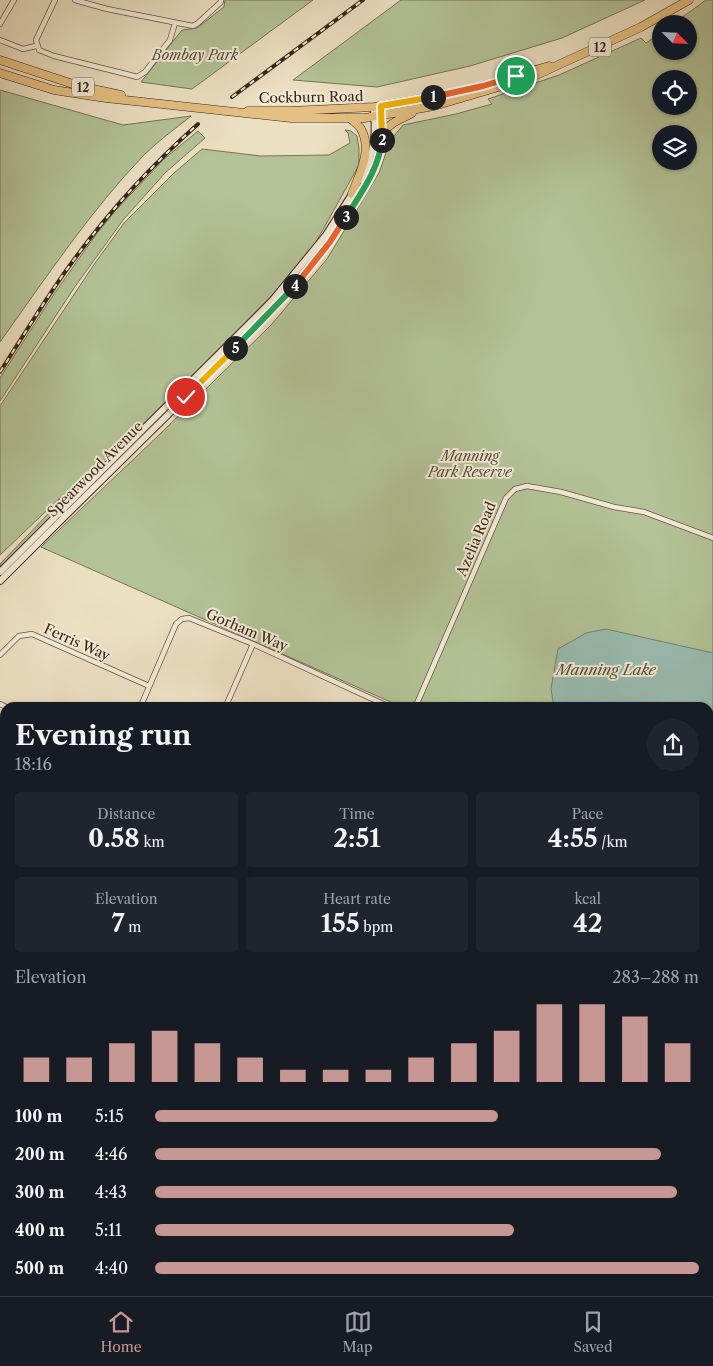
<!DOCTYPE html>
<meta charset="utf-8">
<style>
body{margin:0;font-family:"Libre Caslon Text",serif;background:#20242c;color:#f1f3f6;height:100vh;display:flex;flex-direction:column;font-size:19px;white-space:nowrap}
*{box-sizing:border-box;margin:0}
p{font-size:16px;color:#9ea1a6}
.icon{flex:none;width:28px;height:28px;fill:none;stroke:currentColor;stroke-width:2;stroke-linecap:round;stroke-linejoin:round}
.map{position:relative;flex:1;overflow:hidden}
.drawer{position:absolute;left:0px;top:702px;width:714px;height:594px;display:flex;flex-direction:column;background:#171b24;border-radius:15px 15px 0 0;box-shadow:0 1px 4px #0004}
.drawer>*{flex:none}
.needle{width:32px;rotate:114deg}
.fabs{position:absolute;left:652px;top:15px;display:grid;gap:10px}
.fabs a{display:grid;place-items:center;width:45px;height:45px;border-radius:50%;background:#171b24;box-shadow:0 1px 4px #0004;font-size:25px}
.pin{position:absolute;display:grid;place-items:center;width:42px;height:42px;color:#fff;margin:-21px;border:2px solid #fff;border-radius:50%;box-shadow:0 1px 5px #0007}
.km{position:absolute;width:25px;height:25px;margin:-12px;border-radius:50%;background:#222;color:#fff;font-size:14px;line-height:25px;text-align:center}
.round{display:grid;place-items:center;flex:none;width:52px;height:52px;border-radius:26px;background:#20242c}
.overview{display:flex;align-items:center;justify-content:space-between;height:85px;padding:0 15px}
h1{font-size:28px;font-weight:800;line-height:38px}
.metrics{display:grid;grid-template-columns:repeat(3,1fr);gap:8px;height:85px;padding:5px 15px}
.metrics div{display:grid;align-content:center;border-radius:5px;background:#20242c;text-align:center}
.metrics b{font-size:25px;font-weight:800}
.metrics small{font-size:14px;font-weight:400}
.metrics p{font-size:14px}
.chart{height:140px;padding:10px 15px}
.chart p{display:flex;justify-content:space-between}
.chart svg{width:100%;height:90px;margin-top:5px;stroke:#c59692;stroke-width:6}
ul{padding:0 15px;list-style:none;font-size:16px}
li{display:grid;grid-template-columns:80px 60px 1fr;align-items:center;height:38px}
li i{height:12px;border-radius:6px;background:#c59692}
.tab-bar{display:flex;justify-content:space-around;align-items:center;height:70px;border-top:1px solid #363941;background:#171b24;font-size:14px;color:#9ea1a6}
.tab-bar a{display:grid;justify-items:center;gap:2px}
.tab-bar .selected{color:#c59692}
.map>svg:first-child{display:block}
.green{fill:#b3c397;stroke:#767458;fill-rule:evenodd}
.water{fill:#99bdb2;stroke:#738174}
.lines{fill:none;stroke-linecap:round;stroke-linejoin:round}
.minor-casing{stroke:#665443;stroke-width:6}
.tertiary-casing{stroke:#665443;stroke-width:8}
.secondary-casing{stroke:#3a2618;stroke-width:8}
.primary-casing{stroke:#3a2618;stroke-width:9}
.minor{stroke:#f3ebd8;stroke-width:4.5}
.tertiary{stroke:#f3ebd8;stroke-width:5.5}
.secondary{stroke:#f3ebd8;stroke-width:6}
.primary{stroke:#e6c082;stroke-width:8}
.rail-casing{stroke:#3a2618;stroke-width:4}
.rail{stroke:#f3ebd8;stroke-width:2;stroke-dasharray:5.5;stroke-linecap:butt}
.split-1-casing{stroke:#fff;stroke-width:10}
.split-2-casing{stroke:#fff;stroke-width:10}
.split-3-casing{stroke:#fff;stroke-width:10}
.split-4-casing{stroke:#fff;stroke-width:10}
.split-5-casing{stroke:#fff;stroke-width:10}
.split-6-casing{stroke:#fff;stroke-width:10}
.split-1{stroke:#f0652b;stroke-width:6}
.split-2{stroke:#f5b400;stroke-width:6}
.split-3{stroke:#22a559;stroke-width:6}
.split-4{stroke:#f0652b;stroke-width:6}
.split-5{stroke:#22a559;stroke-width:6}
.split-6{stroke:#f5b400;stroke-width:6}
.labels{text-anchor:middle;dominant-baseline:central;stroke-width:4;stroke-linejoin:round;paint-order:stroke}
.shield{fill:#f3ebd8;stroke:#726152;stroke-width:1}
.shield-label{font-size:12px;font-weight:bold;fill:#3a2618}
.park-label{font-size:14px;font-style:italic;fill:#584d38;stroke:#f3ebd8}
.street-label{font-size:14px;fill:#3a2618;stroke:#f3ebd8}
.water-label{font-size:15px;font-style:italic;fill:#524c3e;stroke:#f3ebd8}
</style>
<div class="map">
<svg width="713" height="1296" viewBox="0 0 713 1296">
<rect width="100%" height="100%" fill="#ece0c3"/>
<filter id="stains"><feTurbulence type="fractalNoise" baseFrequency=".004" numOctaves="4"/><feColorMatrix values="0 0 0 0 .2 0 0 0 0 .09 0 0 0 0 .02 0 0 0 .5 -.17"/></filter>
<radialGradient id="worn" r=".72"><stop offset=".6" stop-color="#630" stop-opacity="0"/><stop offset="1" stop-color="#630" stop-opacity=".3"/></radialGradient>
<path class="green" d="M 225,0 L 313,0 L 192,89 L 141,82 L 182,30 L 197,28 L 224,7 Z
M 401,0 L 645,0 L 562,38 L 470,66 L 377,87 L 293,80 Z
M 706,0 L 713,0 L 713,915 L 709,913 L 709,708 L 402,707 L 41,547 L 158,436 L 271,325 L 327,259 L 379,173 L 390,141 L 403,125 L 456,114 L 492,104 L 488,99 L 559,75 L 641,38 L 646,43 L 661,33 L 661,51 L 689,51 L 689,24 L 673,24 ZM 661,79 L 689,79 L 689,106 L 661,106 ZM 661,134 L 689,134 L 689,161 L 661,161 Z
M 0,90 L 123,125 L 191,116 C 175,129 158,141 144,155 C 91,210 45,279 0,342 Z
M 345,130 L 351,131 L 357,136 L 359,149 L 359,165 L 316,242 L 274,293 L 249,319 L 0,568 L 0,564 L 51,511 L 62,496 L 0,555 L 0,406 L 93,266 L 124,223 L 174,173 L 202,149 L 261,156 L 329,155 L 350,143 L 348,133 Z
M 198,131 L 205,138 L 165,173 L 123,220 L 74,288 L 0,401 L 0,378 L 50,300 L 97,233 L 115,211 L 164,159 Z
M 0,802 L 5,804 L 5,911 L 0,923 Z"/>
<path class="water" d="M 606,629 L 713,653 L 713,828 L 709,827 L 709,708 L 554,707 L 551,689 L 558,649 L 586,633 Z"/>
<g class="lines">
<defs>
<path id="minor" d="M 55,0 L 36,40 L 39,50 L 54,56 L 130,75 L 137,77 L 145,72 L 170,40 L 175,23
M 75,0 L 107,9 L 193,26 L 198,23 L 221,2 L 221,0
M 0,24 L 14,0
M 0,40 L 23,49 L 36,46
M 0,655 L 19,636 L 32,634 L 149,686
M 0,704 L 8,708
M 140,708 L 176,624 L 182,619 L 189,618 L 253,644 L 392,708
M 225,708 L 253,644
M 415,708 L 506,498 L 515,489 L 527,486 L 561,492 L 614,507 L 644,512 L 713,538
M 709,916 L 713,918
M 0,937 L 5,926
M 709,1015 L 713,1017
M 0,1081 L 5,1084
M 0,1202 L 5,1190
M 709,1287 L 713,1289
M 253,1291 L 260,1296
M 66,1296 L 68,1291
M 173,1296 L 176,1291
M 569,1296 L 571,1291
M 673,1296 L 675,1291"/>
<path id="tertiary" d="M 370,1296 L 372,1291"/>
<path id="secondary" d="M 360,180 C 375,154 376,137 374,107
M 0,572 L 272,301 L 326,235 L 354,191
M 0,581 C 65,516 130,452 196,387 C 252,331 306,280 349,212 C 359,196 371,180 377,163 C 384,145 382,129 382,111
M 0,796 L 5,798
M 709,1115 L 713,1117"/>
<path id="primary" d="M 0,60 L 79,86 L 121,95
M 0,73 L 54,90 L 106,98 L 291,118 L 365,118 L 434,106 L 532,77 L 641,27 L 689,0
M 248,111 L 291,111 L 374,107 L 465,91 L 549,66
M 350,118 C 354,122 359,125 361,129 C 373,150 359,175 352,194
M 383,133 C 390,122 400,120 412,113"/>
</defs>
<use href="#minor" class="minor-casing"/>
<use href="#tertiary" class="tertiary-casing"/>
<use href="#secondary" class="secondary-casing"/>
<use href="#primary" class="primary-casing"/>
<use href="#minor" class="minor"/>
<use href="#tertiary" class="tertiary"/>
<use href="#secondary" class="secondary"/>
<use href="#primary" class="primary"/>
<defs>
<path id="rail" d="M 232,97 L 363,0
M 0,372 C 24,335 47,296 73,261 C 110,210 152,165 198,124"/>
</defs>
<use href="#rail" class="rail-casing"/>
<use href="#rail" class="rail"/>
</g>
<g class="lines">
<defs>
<path id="split-1" d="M 433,97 L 483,86 L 516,76"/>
<path id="split-2" d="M 382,140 L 381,106 L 433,97"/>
<path id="split-3" d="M 346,217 C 361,193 379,169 382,140"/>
<path id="split-4" d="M 295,286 L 330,242 L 346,217"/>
<path id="split-5" d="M 235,348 L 295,286"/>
<path id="split-6" d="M 186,397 L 235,348"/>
</defs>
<use href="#split-1" class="split-1-casing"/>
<use href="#split-2" class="split-2-casing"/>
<use href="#split-3" class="split-3-casing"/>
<use href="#split-4" class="split-4-casing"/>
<use href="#split-5" class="split-5-casing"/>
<use href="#split-6" class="split-6-casing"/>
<use href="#split-1" class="split-1"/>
<use href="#split-2" class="split-2"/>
<use href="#split-3" class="split-3"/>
<use href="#split-4" class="split-4"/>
<use href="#split-5" class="split-5"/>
<use href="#split-6" class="split-6"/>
</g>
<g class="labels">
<g class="shield">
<rect x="589" y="37.5" width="22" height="19" rx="4"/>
<rect x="72" y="77.5" width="22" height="19" rx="4"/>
</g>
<g class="shield-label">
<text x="600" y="47">12</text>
<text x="83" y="87">12</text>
</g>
<g class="park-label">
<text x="195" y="55">Bombay Park</text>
<text x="470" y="456">Manning<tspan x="470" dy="16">Park Reserve</tspan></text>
</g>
<g class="street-label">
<text transform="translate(311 97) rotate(-1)">Cockburn Road</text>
<text transform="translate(95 469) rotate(-45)">Spearwood Avenue</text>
<text transform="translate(476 539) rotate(-67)">Azelia Road</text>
<text transform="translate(247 630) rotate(23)">Gorham Way</text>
<text transform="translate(77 642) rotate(24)">Ferris Way</text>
</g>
<g class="water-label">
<text x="606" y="669">Manning Lake</text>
</g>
</g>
<rect width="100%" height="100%" filter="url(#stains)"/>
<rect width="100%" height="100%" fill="url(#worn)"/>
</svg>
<div class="fabs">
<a><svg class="needle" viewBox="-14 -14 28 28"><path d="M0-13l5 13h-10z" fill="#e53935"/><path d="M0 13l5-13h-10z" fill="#9ea1a6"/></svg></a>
<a><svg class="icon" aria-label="locate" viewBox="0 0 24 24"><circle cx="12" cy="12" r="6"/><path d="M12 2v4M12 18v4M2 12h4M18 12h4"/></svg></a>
<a><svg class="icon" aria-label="layers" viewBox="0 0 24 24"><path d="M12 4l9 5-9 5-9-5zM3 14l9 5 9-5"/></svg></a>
</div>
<div class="pin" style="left:516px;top:76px;background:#1e9e55"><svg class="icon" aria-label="arrive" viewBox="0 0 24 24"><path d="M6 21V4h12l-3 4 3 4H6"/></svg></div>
<div class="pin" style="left:186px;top:397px;background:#d93025"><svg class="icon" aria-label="check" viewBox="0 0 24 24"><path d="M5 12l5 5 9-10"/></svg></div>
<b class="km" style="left:433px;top:97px">1</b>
<b class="km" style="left:382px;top:140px">2</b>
<b class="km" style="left:346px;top:217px">3</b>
<b class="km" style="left:295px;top:286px">4</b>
<b class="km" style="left:235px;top:348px">5</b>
<section class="drawer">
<div class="overview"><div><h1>Evening run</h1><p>18:16</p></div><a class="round"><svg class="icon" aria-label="share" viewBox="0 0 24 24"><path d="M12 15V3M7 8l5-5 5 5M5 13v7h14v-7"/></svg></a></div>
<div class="metrics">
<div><p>Distance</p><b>0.58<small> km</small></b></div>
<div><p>Time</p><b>2:51</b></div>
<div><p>Pace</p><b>4:55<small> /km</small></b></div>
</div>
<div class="metrics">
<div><p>Elevation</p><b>7<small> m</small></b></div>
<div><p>Heart rate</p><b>155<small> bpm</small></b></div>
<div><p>kcal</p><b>42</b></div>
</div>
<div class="chart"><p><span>Elevation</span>283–288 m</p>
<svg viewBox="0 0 160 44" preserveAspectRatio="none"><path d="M5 44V32M15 44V32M25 44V25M35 44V19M45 44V25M55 44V32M65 44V38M75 44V38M85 44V38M95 44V32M105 44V25M115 44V19M125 44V6M135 44V6M145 44V12M155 44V25"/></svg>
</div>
<ul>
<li><b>100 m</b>5:15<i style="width:63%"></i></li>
<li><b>200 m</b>4:46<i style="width:93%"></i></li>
<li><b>300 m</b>4:43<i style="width:96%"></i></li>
<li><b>400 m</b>5:11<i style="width:66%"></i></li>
<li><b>500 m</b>4:40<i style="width:100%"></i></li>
</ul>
</section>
</div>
<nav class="tab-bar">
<a class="selected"><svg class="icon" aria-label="home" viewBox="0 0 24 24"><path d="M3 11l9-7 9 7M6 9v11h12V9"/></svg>Home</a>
<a><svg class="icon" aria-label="map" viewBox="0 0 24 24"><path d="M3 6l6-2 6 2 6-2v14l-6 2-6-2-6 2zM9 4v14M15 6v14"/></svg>Map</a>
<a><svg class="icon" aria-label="saved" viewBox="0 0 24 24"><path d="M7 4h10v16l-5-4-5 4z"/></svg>Saved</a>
</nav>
